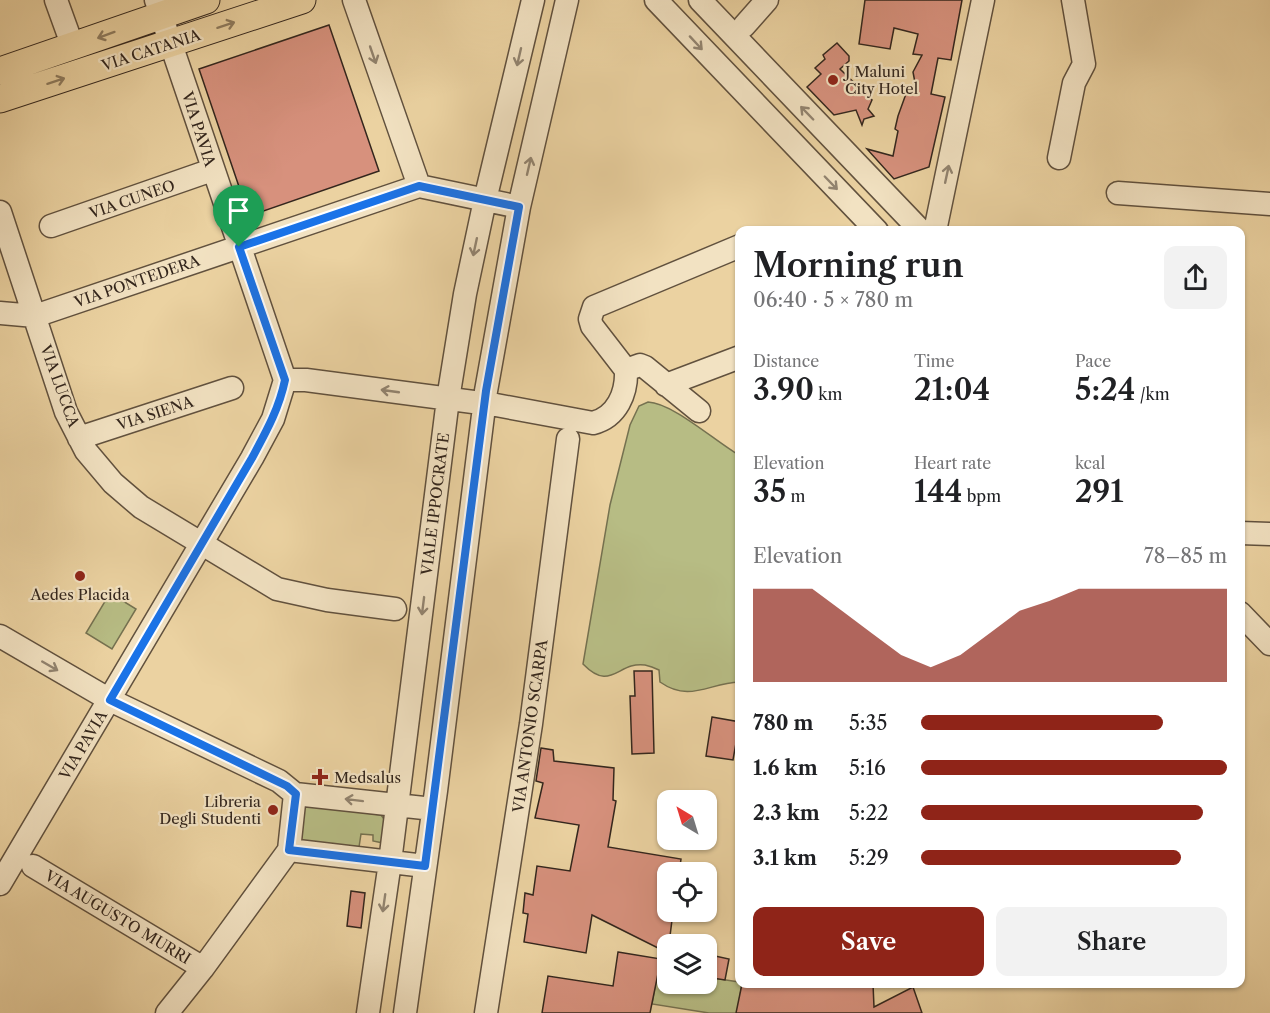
<!DOCTYPE html>
<meta charset="utf-8">
<style>
body{margin:0;font-family:"Libre Caslon Text",serif;background:#f2f2f2;color:#202124;height:100vh;display:flex;flex-direction:column;font-size:22px;white-space:nowrap}
*{box-sizing:border-box;margin:0}
p{font-size:20px;color:#757577}
.icon{flex:none;width:33px;height:33px;fill:none;stroke:currentColor;stroke-width:2;stroke-linecap:round;stroke-linejoin:round}
.map{position:relative;flex:1;overflow:hidden}
.panel{position:absolute;left:735px;top:226px;width:510px;height:762px;display:flex;flex-direction:column;background:#fff;border-radius:12px;box-shadow:0 2px 4px #0004}
.panel>*{flex:none}
.needle{width:39px;rotate:322deg}
.buttons{position:absolute;left:657px;top:790px;display:grid;gap:12px}
.buttons a{display:grid;place-items:center;width:60px;height:60px;border-radius:12px;background:#fff;box-shadow:0 2px 4px #0004;font-size:30px}
.pin{position:absolute;display:grid;place-items:center;width:51px;height:51px;color:#fff;margin:-62px -26px;border-radius:50% 50% 50% 0;rotate:-45deg;box-shadow:0 0 6px #0007}
.pin .icon{rotate:45deg}
.round{display:grid;place-items:center;flex:none;width:63px;height:63px;border-radius:12px;background:#f2f2f2}
.head{display:flex;align-items:center;justify-content:space-between;height:102px;padding:0 18px}
h1{font-size:33px;font-weight:600;line-height:45px}
.figures{display:grid;grid-template-columns:repeat(3,1fr);gap:9px;height:102px;padding:6px 18px}
.figures div{display:grid;align-content:center}
.figures b{font-size:30px;font-weight:600}
.figures small{font-size:16px;font-weight:400}
.figures p{font-size:16px}
.chart{height:168px;padding:12px 18px}
.chart p{display:flex;justify-content:space-between}
.chart svg{width:100%;height:108px;margin-top:6px;fill:#8f2418;opacity:.7}
.cta{display:flex;gap:12px;margin-top:auto;padding:12px 18px}
.cta a{flex:1;height:69px;border-radius:12px;background:#8f2418;color:#fff;font-size:24px;font-weight:600;line-height:69px;text-align:center}
.cta a+a{background:#f2f2f2;color:#202124}
ul{padding:0 18px;list-style:none;font-size:20px}
li{display:grid;grid-template-columns:96px 72px 1fr;align-items:center;height:45px}
li i{height:15px;border-radius:8px;background:#8f2418}
.map>svg:first-child{display:block}
.green{fill:#b7bc84;stroke:#757150;stroke-width:1.5}
.building{fill:#d7917d;stroke:#33261d;stroke-width:1.5}
.lines{fill:none;stroke-linecap:round;stroke-linejoin:round}
.minor-casing{stroke:#61513e;stroke-width:25}
.major-casing{stroke:#33261d;stroke-width:29}
.minor{stroke:#f2e2c2;stroke-width:22}
.major{stroke:#ebd2a1;stroke-width:27}
.oneway{stroke:#8f7c5f}
.oneway2{stroke:#928470}
.route-casing{stroke:#fff;stroke-width:12}
.route{stroke:#1a73e8;stroke-width:8}
.poi-dot{fill:#8f2418;stroke:#f2e2c2;stroke-width:2}
.labels{text-anchor:middle;dominant-baseline:central;stroke-width:4.5;stroke-linejoin:round;paint-order:stroke}
.street-label{font-size:15px;fill:#33261d;stroke:#f2e2c2}
.poi-label{font-size:15px;fill:#33261d;stroke:#f2e2c2;text-anchor:start}
</style>
<div class="map">
<svg width="1270" height="1013" viewBox="0 0 1270 1013">
<rect width="100%" height="100%" fill="#ebd2a1"/>
<filter id="stains"><feTurbulence type="fractalNoise" baseFrequency=".00333" numOctaves="4"/><feColorMatrix values="0 0 0 0 .2 0 0 0 0 .09 0 0 0 0 .02 0 0 0 .5 -.17"/></filter>
<radialGradient id="worn" r=".72"><stop offset=".6" stop-color="#630" stop-opacity="0"/><stop offset="1" stop-color="#630" stop-opacity=".3"/></radialGradient>
<path class="green" d="M 648,402 C 673,403 716,442 739,455 L 739,682 C 709,683 690,703 660,682 L 659,670 C 655,668 650,666 645,665 C 618,661 611,693 583,664 L 610,505 L 630,425 L 639,406 Z
M 110,593 L 136,609 L 112,649 L 86,633 Z
M 305,805 L 381,815 L 387,823 L 383,843 L 373,841 L 373,835 L 361,834 L 359,847 L 300,841 Z
M 658,969 L 667,971 L 668,984 L 706,984 L 707,977 L 739,982 L 742,984 L 737,1013 L 709,1013 L 652,1004 Z"/>
<path class="building" d="M 865,0 L 962,0 L 951,60 L 938,58 L 931,94 L 945,97 L 929,167 L 894,179 L 867,149 L 893,156 L 898,131 L 895,129 L 898,116 L 907,91 L 917,93 L 913,72 L 922,55 L 913,54 L 918,34 L 894,28 L 890,49 L 859,44 Z
M 329,25 L 379,171 L 249,216 L 199,69 Z
M 837,43 L 849,56 L 849,61 L 840,69 L 872,100 L 868,109 L 874,116 L 864,119 L 862,125 L 856,110 L 834,115 L 807,87 L 821,74 L 815,68 L 825,59 L 823,55 Z
M 634,671 L 652,671 L 654,753 L 632,754 L 630,696 L 635,696 Z
M 712,717 L 740,722 L 740,743 L 736,743 L 733,760 L 706,756 Z
M 541,748 L 553,750 L 554,761 L 614,768 L 613,800 L 616,801 L 608,847 L 681,859 L 679,873 L 668,873 L 668,912 L 673,912 L 670,936 L 668,936 L 668,953 L 592,915 L 586,953 L 524,942 L 528,914 L 523,913 L 525,893 L 533,895 L 537,866 L 570,871 L 579,825 L 535,818 L 543,783 L 536,781 Z
M 351,891 L 365,893 L 361,928 L 347,926 Z
M 618,952 L 661,959 L 650,1013 L 542,1013 L 548,976 L 613,986 Z
M 706,954 L 729,959 L 725,980 L 706,977 Z
M 742,984 L 873,984 L 874,1007 L 913,987 L 922,1013 L 736,1013 Z"/>
<g class="lines">
<defs>
<path id="minor" d="M 56,0 L 73,47
M 354,0 L 419,186
M 656,0 L 877,231
M 700,0 L 921,231
M 744,26 L 767,0
M 1059,158 L 1074,83 L 1084,64 L 1073,0
M 1118,193 L 1270,204
M 0,212 L 66,412 L 86,451 L 113,483 L 141,507 L 277,589 L 327,600 L 395,609
M 51,226 L 212,170
M 935,231 L 983,0
M 0,313 L 35,316 L 419,186 L 519,207
M 626,370 L 640,365 L 645,367 L 699,411
M 285,380 L 306,380 L 496,405 L 593,423 C 617,417 627,393 626,370 L 592,326 L 590,319 L 594,307 L 740,246
M 666,385 L 740,357
M 79,438 L 232,388
M 1240,533 L 1270,534
M 1240,613 L 1270,644
M 0,636 L 110,700 L 279,781 L 295,794
M 295,794 L 433,809
M 289,850 L 425,866
M 33,866 L 203,968
M 0,884 L 252,458 L 273,419 L 285,380 L 156,0
M 167,1013 L 203,968 L 289,850 L 295,794
M 368,1013 L 390,862 L 448,399 L 465,294 L 485,200 L 533,0
M 405,1013 L 436,791 L 486,391 L 519,207 L 567,0
M 486,1013 L 531,724 L 568,439"/>
<path id="major" d="M 0,71 L 206,0
M 0,99 L 302,0"/>
</defs>
<use href="#minor" class="minor-casing"/>
<use href="#major" class="major-casing"/>
<use href="#minor" class="minor"/>
<use href="#major" class="major"/>
</g>
<defs><path id="oneway-shaft" d="M-6 0H5M1.5-3L5.5 0L1.5 3" fill="none" stroke-width="1.6" stroke-linecap="round" stroke-linejoin="round" transform="scale(1.5)"/></defs>
<g class="oneway">
<use href="#oneway-shaft" transform="translate(226 25) rotate(-18)"/>
<use href="#oneway-shaft" transform="translate(106 35) rotate(160)"/>
<use href="#oneway-shaft" transform="translate(56 81) rotate(-18)"/>
</g>
<g class="oneway2">
<use href="#oneway-shaft" transform="translate(696 43) rotate(47)"/>
<use href="#oneway-shaft" transform="translate(373 55) rotate(71)"/>
<use href="#oneway-shaft" transform="translate(519 57) rotate(103)"/>
<use href="#oneway-shaft" transform="translate(807 113) rotate(-134)"/>
<use href="#oneway-shaft" transform="translate(529 166) rotate(-77)"/>
<use href="#oneway-shaft" transform="translate(947 174) rotate(-78)"/>
<use href="#oneway-shaft" transform="translate(831 183) rotate(46)"/>
<use href="#oneway-shaft" transform="translate(475 247) rotate(102)"/>
<use href="#oneway-shaft" transform="translate(390 391) rotate(-172)"/>
<use href="#oneway-shaft" transform="translate(423 606) rotate(97)"/>
<use href="#oneway-shaft" transform="translate(50 666) rotate(30)"/>
<use href="#oneway-shaft" transform="translate(354 800) rotate(-173)"/>
<use href="#oneway-shaft" transform="translate(384 903) rotate(98)"/>
</g>
<g class="lines">
<defs>
<path id="route" d="M 419,186 L 519,207 L 486,391 L 425,866 L 289,850 L 296,794 L 287,786 L 110,700 L 252,458 C 266,432 279,409 285,380 L 239,247 Z"/>
</defs>
<use href="#route" class="route-casing"/>
<use href="#route" class="route"/>
</g>
<g class="poi-dot">
<circle cx="833" cy="80" r="6"/>
<circle cx="80" cy="576" r="6"/>
<path d="M317 768h6v6h6v6h-6v6h-6v-6h-6v-6h6z"/>
<circle cx="273" cy="810" r="6"/>
</g>
<g class="labels">
<g class="street-label">
<text transform="translate(151 50) rotate(-18)">VIA CATANIA</text>
<text transform="translate(199 129) rotate(72)">VIA PAVIA</text>
<text transform="translate(132 199) rotate(-19)">VIA CUNEO</text>
<text transform="translate(137 281) rotate(-19)">VIA PONTEDERA</text>
<text transform="translate(60 386) rotate(70)">VIA LUCCA</text>
<text transform="translate(155 413) rotate(-18)">VIA SIENA</text>
<text transform="translate(435 504) rotate(-83)">VIALE IPPOCRATE</text>
<text transform="translate(530 726) rotate(-82)">VIA ANTONIO SCARPA</text>
<text transform="translate(83 745) rotate(-59)">VIA PAVIA</text>
<text transform="translate(118 917) rotate(31)">VIA AUGUSTO MURRI</text>
</g>
<g class="poi-label">
<text x="845" y="71">J Maluni<tspan x="845" dy="17">City Hotel</tspan></text>
<text x="80" y="594" text-anchor="middle">Aedes Placida</text>
<text x="334" y="777">Medsalus</text>
<text x="261" y="801" text-anchor="end">Libreria<tspan x="261" dy="17">Degli Studenti</tspan></text>
</g>
</g>
<rect width="100%" height="100%" filter="url(#stains)"/>
<rect width="100%" height="100%" fill="url(#worn)"/>
</svg>
<div class="buttons">
<a><svg class="needle" viewBox="-14 -14 28 28"><path d="M0-13l5 13h-10z" fill="#e53935"/><path d="M0 13l5-13h-10z" fill="#757577"/></svg></a>
<a><svg class="icon" aria-label="locate" viewBox="0 0 24 24"><circle cx="12" cy="12" r="6"/><path d="M12 2v4M12 18v4M2 12h4M18 12h4"/></svg></a>
<a><svg class="icon" aria-label="layers" viewBox="0 0 24 24"><path d="M12 4l9 5-9 5-9-5zM3 14l9 5 9-5"/></svg></a>
</div>
<div class="pin" style="left:239px;top:247px;background:#1e9e55"><svg class="icon" aria-label="arrive" viewBox="0 0 24 24"><path d="M6 21V4h12l-3 4 3 4H6"/></svg></div>
<section class="panel">
<div class="head"><div><h1>Morning run</h1><p>06:40 · 5 × 780 m</p></div><a class="round"><svg class="icon" aria-label="share" viewBox="0 0 24 24"><path d="M12 15V3M7 8l5-5 5 5M5 13v7h14v-7"/></svg></a></div>
<div class="figures">
<div><p>Distance</p><b>3.90<small> km</small></b></div>
<div><p>Time</p><b>21:04</b></div>
<div><p>Pace</p><b>5:24<small> /km</small></b></div>
</div>
<div class="figures">
<div><p>Elevation</p><b>35<small> m</small></b></div>
<div><p>Heart rate</p><b>144<small> bpm</small></b></div>
<div><p>kcal</p><b>291</b></div>
</div>
<div class="chart"><p><span>Elevation</span>78–85 m</p>
<svg viewBox="0 0 160 44" preserveAspectRatio="none"><path d="M0 44V6L10 6L20 6L30 15L40 24L50 33L60 38L70 33L80 24L90 15L100 11L110 6L120 6L130 6L140 6L150 6L160 6V44z"/></svg>
</div>
<ul>
<li><b>780 m</b>5:35<i style="width:79%"></i></li>
<li><b>1.6 km</b>5:16<i style="width:100%"></i></li>
<li><b>2.3 km</b>5:22<i style="width:92%"></i></li>
<li><b>3.1 km</b>5:29<i style="width:85%"></i></li>
</ul>
<div class="cta"><a>Save</a><a>Share</a></div>
</section>
</div>
